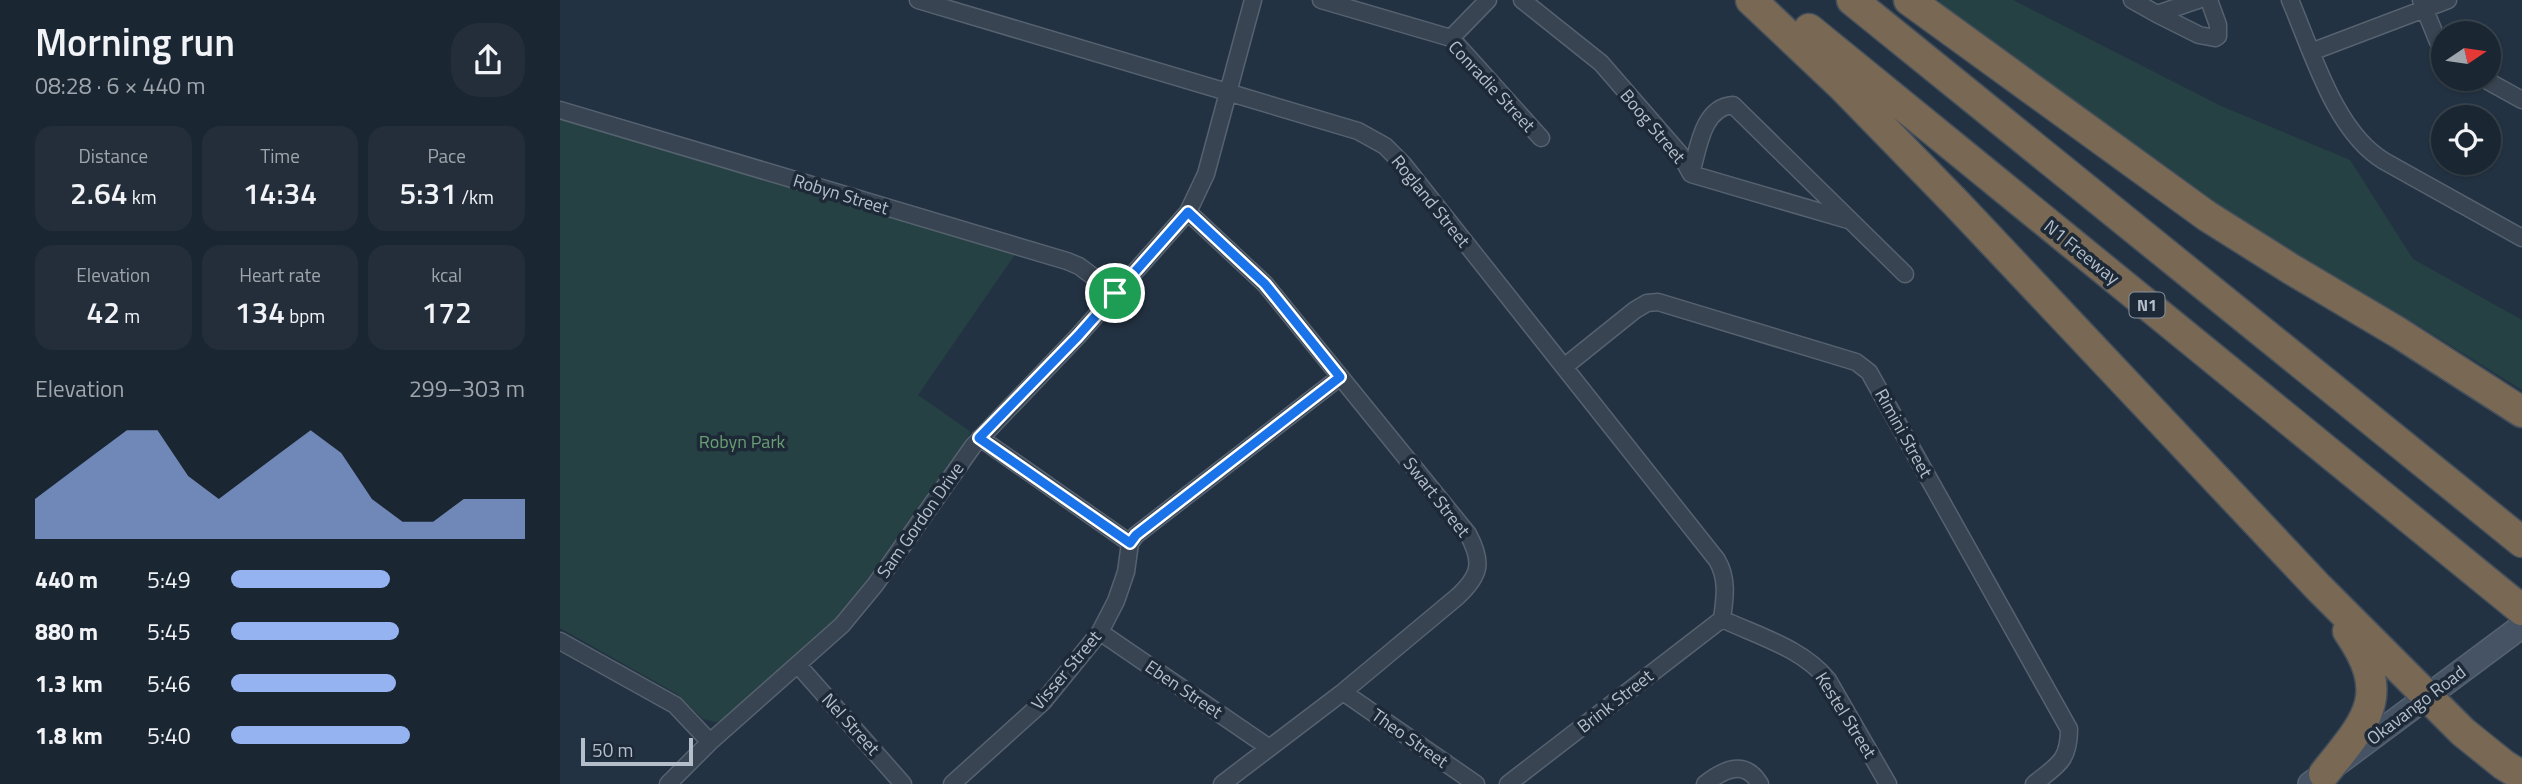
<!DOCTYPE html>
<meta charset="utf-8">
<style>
body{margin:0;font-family:"Titillium Web",sans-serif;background:#232e3a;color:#f1f3f6;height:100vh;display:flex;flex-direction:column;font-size:26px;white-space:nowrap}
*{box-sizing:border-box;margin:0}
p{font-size:23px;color:#9fa5ac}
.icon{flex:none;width:38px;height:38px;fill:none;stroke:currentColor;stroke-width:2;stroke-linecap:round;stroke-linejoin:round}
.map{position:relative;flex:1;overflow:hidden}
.panel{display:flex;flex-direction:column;background:#1a2632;width:560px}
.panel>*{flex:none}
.needle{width:46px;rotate:77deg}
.buttons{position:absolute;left:1871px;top:21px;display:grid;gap:14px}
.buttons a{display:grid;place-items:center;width:70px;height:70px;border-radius:50%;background:#1a2632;box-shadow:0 2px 5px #0004,0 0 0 2px #38434d;font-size:35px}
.scale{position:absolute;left:21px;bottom:18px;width:112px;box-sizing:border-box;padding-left:7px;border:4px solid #b5bfcc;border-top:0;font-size:19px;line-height:24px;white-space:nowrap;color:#b5bfcc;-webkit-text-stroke:5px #1d2937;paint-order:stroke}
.pin{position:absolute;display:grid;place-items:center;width:60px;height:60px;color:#fff;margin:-30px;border:4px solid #fff;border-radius:50%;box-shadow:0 2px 7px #0007}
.round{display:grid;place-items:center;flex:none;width:74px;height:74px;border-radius:28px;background:#232e3a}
.summary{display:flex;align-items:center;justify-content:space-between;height:119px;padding:0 35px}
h1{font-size:38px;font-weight:600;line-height:52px}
.stats{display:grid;grid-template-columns:repeat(3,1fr);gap:10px;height:119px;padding:7px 35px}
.stats div{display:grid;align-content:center;border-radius:18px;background:#232e3a;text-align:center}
.stats b{font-size:30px;font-weight:600}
.stats small{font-size:19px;font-weight:400}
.stats p{font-size:19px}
.chart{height:196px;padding:14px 35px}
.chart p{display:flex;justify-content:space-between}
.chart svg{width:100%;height:126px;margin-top:7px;fill:#95b2f1;opacity:.7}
ul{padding:0 35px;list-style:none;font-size:23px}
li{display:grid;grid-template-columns:112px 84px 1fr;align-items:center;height:52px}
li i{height:18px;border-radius:9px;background:#95b2f1}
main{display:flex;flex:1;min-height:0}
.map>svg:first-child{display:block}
.green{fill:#264143}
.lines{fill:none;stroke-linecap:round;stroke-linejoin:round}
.street-casing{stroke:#56626f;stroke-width:19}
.secondary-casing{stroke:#56626f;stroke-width:26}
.highway-casing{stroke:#434f5c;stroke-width:33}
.street{stroke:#384451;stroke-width:16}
.secondary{stroke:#465365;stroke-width:23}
.highway{stroke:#786854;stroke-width:30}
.route-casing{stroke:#fff;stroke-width:14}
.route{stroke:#1a73e8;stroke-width:9}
.labels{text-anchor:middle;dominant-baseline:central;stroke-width:7;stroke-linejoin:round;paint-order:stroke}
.shield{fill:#1d2937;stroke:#87929f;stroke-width:2}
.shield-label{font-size:16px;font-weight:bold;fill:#b5bfcc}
.street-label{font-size:18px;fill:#b5bfcc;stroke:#1d2937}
.park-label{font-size:18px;fill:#6a9e73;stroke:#1d2937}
</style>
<main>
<section class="panel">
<div class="summary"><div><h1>Morning run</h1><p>08:28 · 6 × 440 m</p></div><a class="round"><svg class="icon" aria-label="share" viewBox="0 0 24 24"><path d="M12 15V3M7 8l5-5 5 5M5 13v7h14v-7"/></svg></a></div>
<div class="stats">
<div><p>Distance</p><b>2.64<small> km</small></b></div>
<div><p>Time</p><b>14:34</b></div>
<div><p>Pace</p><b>5:31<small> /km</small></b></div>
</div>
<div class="stats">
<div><p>Elevation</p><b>42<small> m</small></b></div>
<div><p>Heart rate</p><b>134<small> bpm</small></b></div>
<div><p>kcal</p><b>172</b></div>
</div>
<div class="chart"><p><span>Elevation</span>299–303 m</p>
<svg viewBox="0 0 160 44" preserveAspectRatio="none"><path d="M0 44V30L10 22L20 14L30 6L40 6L50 22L60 30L70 22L80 14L90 6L100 14L110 30L120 38L130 38L140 30L150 30L160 30V44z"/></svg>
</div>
<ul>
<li><b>440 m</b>5:49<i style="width:54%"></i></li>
<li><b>880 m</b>5:45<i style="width:57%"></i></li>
<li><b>1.3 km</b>5:46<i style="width:56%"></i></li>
<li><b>1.8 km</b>5:40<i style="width:61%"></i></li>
</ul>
</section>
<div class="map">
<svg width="1962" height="784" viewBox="0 0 1962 784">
<rect width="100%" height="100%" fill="#233242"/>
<path class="green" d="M 1380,0 L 1453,0 L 1661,106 L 1790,160 L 1853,259 L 1962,320 L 1962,390 L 1853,322 L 1740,261 L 1686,226 L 1377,4 Z
M 0,119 L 456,253 L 358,395 L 411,432 L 293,599 L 274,620 L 164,719 L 156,722 L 143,719 L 117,694 L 0,628 Z"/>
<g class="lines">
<defs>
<path id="street" d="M 358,0 L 798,131 L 825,146 L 843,164 L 1157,560 C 1168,579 1165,597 1162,619
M 761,0 L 891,38 L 981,138
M 962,0 L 1041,63 L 1120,154 L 1131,174 L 1288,220
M 1572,0 L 1597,14 L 1638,0
M 1730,0 C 1752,51 1775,132 1824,161 L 1962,238
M 1861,0 L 1883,54
M 1597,14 L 1639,35 L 1655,38 L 1658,36 L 1658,25 L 1649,0
M 891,38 L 928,0
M 1751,52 L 1888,0
M 1924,79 L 1962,100
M 0,110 L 507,261 L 519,266 L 555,293
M 1131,174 C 1138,150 1142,107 1173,105 L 1345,274
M 628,212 L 705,284 L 908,534 C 923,562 921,575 897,597 L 783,692 L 662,784
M 1004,367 L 1075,310 L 1087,303 L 1098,302 L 1296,362 L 1309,372 L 1509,729 C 1509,762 1497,765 1474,784
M 420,438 L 570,543
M 1162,619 C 1198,636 1242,648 1268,680 L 1328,784
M 540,632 L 708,747
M 0,641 L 115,705 L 150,742
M 238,665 L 343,784
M 783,692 L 916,784
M 108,784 L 150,742 L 282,625 L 315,585 L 413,446 L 518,336 L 628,212 L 646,174 L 693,0
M 392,784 L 483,702 L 540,632 L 556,601 L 566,572 L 570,543 L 576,535 L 780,377
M 948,784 L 1162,619
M 1145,784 C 1164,769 1185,759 1200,784"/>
<path id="secondary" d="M 1750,784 L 1962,626"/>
<path id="highway" d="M 1191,0 L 1282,86 L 1397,204 L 1758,587 L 1903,732 L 1944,765 L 1962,776
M 1292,0 L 1962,542
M 1349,0 L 1647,216 L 1731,269 L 1839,333 L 1962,412
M 1249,29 L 1962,610
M 1764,774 C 1807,720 1833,696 1788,631"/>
</defs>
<use href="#street" class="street-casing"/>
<use href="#secondary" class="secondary-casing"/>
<use href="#highway" class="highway-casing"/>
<use href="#street" class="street"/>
<use href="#secondary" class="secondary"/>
<use href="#highway" class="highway"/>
</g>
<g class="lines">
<defs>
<path id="route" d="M 628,212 L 705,284 L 780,377 L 576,535 L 570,543 L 419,438 L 518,336 Z"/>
</defs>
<use href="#route" class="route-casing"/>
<use href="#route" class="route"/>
</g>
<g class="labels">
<rect class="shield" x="1569.5" y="292.5" width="35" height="25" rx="5"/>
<g class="shield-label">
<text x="1587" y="305">N1</text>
</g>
<g class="street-label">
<text transform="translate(932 86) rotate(47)">Conradie Street</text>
<text transform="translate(1093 126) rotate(50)">Boog Street</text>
<text transform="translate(281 194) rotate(17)">Robyn Street</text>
<text transform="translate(871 201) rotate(51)">Rogland Street</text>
<text transform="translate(1522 252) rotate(39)">N1 Freeway</text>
<text transform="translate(1344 433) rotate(61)">Rimini Street</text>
<text transform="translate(877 497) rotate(52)">Swart Street</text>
<text transform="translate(360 520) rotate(-55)">Sam Gordon Drive</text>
<text transform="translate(506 670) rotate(-50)">Visser Street</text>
<text transform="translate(624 689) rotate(34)">Eben Street</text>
<text transform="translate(1055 701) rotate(-38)">Brink Street</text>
<text transform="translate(1856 705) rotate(-37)">Okavango Road</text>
<text transform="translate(1286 715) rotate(58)">Kestel Street</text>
<text transform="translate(291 724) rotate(48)">Nel Street</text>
<text transform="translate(850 738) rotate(35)">Theo Street</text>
</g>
<g class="park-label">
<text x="182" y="441">Robyn Park</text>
</g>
</g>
</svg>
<div class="buttons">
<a><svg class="needle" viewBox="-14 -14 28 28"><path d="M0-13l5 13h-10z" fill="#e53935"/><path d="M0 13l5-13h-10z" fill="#9fa5ac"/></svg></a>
<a><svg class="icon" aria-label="locate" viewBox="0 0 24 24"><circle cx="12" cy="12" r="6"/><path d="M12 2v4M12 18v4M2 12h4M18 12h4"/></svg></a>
</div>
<div class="scale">50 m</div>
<div class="pin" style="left:555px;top:293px;background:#1e9e55"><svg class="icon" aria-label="arrive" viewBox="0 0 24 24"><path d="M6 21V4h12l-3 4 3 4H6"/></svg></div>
</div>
</main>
